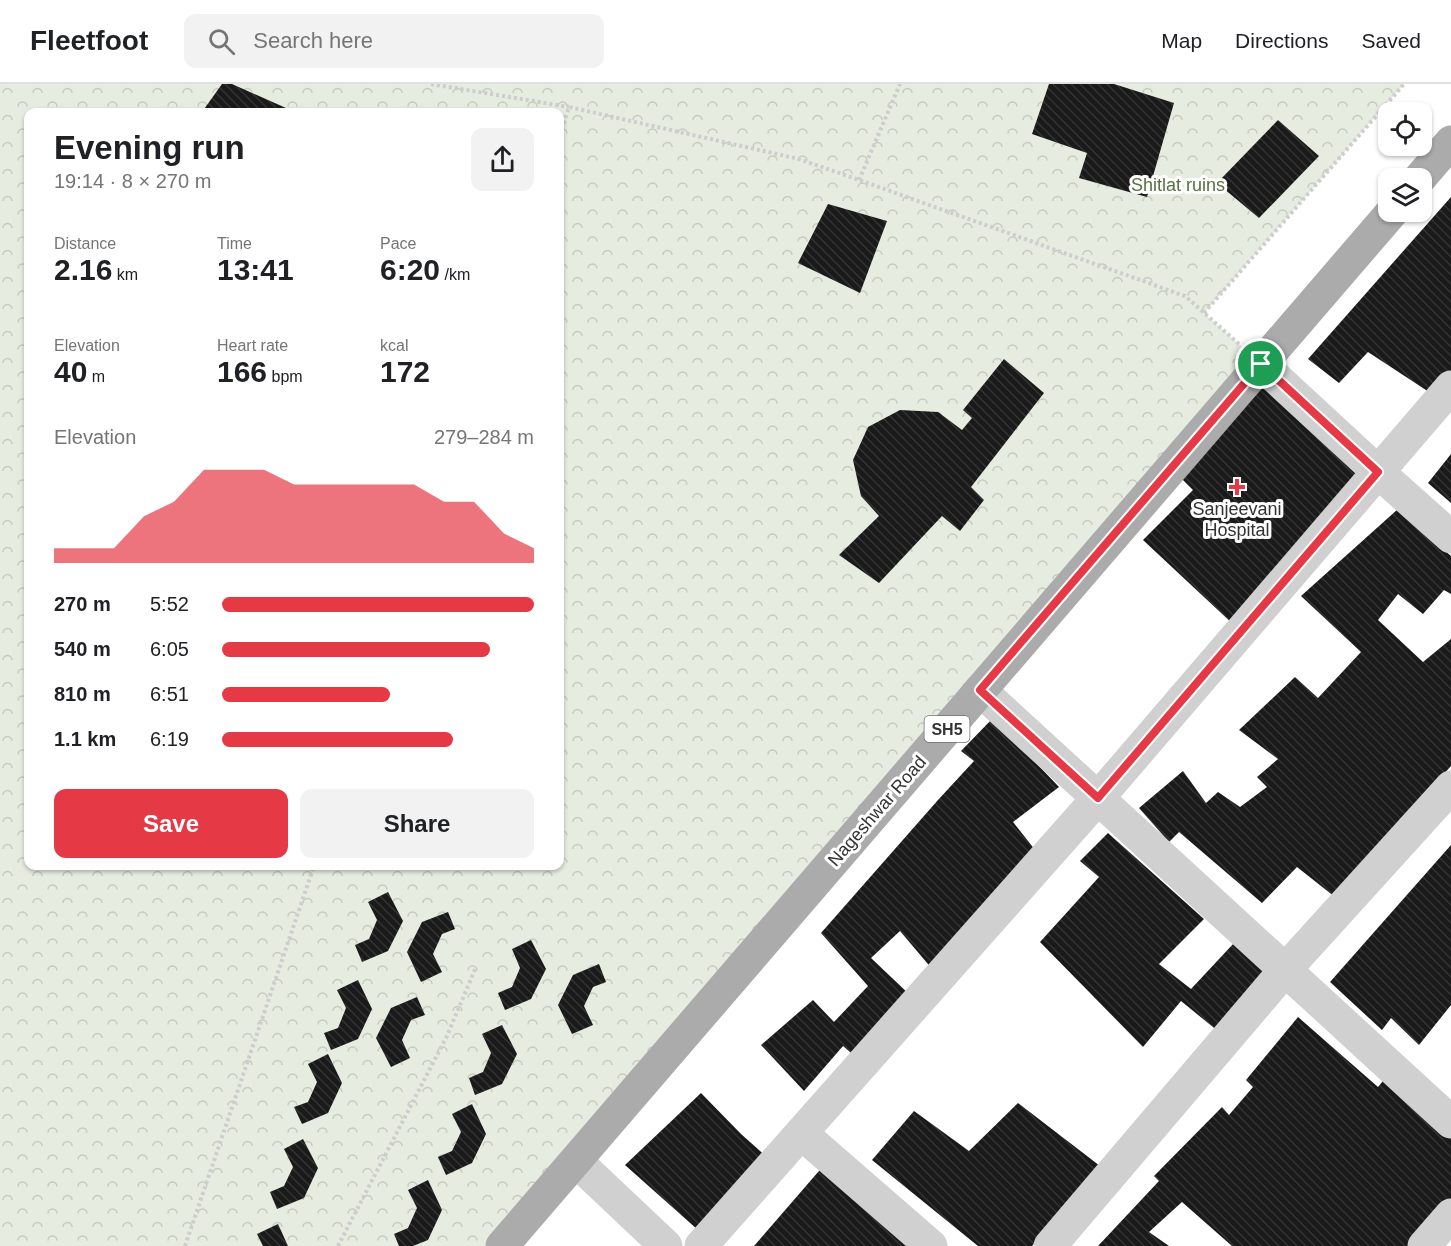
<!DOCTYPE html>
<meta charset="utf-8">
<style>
body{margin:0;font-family:Helvetica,sans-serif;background:#f2f2f2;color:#202124;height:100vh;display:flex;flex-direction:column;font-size:22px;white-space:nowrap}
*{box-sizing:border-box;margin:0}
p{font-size:20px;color:#757577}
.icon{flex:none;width:33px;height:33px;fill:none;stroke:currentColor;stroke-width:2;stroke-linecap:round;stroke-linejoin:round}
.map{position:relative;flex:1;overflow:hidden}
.sheet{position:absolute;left:24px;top:24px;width:540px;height:762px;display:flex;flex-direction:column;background:#fff;border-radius:12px;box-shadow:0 2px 4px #0004}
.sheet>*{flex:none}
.controls{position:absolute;left:1378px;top:18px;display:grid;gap:12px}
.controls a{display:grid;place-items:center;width:54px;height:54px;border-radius:12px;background:#fff;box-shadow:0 2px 4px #0004;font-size:30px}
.pin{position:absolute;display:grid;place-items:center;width:51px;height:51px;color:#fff;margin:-26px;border:3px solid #fff;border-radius:50%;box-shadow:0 2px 6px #0007}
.round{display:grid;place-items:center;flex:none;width:63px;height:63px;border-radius:12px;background:#f2f2f2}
.headline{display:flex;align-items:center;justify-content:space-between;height:102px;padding:0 30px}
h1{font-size:33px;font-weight:700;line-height:45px}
.metrics{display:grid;grid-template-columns:repeat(3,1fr);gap:9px;height:102px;padding:6px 30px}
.metrics div{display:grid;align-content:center}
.metrics b{font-size:30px;font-weight:700}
.metrics small{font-size:16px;font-weight:400}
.metrics p{font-size:16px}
.chart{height:168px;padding:12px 30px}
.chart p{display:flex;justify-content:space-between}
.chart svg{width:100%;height:108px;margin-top:6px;fill:#e63946;opacity:.7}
.primary-button{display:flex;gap:12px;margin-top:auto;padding:12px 30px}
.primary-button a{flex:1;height:69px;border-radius:12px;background:#e63946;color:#fff;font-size:24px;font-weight:700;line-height:69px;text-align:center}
.primary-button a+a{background:#f2f2f2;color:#202124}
ul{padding:0 30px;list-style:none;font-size:20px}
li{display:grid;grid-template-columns:96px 72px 1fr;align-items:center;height:45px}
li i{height:15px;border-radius:8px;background:#e63946}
header{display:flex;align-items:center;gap:36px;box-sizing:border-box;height:84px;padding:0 30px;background:#fff;border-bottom:2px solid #e0e0e0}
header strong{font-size:28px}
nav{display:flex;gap:33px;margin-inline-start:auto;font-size:21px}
.search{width:420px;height:54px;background:#f2f2f2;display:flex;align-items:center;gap:15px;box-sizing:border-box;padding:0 21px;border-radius:12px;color:#757577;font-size:22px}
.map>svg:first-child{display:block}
.forest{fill:url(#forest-crowns);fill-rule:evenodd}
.building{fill:url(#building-back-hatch)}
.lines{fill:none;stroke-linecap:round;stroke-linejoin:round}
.path{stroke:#cdcdcd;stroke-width:4;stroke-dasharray:3 3;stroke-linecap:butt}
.minor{stroke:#d0d0d0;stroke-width:33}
.tertiary{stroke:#d0d0d0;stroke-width:33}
.primary{stroke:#ababab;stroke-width:33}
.route-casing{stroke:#fff;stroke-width:12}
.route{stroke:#e63946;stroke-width:8}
.poi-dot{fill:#e63946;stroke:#fff;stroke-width:2}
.labels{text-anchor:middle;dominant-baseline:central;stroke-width:6;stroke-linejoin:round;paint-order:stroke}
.shield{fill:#fff;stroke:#707070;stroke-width:1.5}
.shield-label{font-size:16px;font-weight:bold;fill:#333}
.park-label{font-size:18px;fill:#56703f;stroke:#fff}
.poi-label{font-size:18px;fill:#333;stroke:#fff}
.street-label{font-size:18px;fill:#333;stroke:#fff}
</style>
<header>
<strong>Fleetfoot</strong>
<div class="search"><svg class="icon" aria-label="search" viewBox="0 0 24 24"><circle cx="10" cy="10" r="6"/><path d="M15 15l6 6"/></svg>Search here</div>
<nav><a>Map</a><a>Directions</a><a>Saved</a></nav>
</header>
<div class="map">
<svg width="1451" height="1162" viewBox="0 0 1451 1162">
<defs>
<pattern id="forest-crowns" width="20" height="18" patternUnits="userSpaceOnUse" patternTransform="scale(1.5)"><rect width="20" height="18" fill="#e6ecdf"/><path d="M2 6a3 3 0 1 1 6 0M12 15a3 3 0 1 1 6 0" fill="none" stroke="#c6cbc0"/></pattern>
<pattern id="building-back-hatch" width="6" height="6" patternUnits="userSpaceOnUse" patternTransform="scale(1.5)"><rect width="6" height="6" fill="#1a1a1a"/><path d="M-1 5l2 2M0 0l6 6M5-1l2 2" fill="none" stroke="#333"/></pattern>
</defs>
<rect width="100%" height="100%" fill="#fff"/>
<path class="forest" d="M 0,0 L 1404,0 L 1204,229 L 1261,280 L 502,1162 L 0,1162 ZM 28,28 L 560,28 L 560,782 L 28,782 Z"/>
<path class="building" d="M 222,0 L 232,0 L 295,28 L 202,28 Z
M 1049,0 L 1114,0 L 1174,19 L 1147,113 L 1079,94 L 1087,69 L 1032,50 Z
M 1278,36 L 1319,72 L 1259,134 L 1217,99 Z
M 1451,113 L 1451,287 L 1432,310 L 1368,268 L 1339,299 L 1308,275 Z
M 828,120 L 887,137 L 860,209 L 798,179 Z
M 1004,275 L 1044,309 L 971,403 L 984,416 L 960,447 L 942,432 L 879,499 L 839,471 L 879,432 L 861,412 L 853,376 L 868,343 L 900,326 L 938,328 L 962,346 L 972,334 L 963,326 Z
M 1267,299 L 1362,390 L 1235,542 L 1143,456 L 1193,406 L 1179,392 Z
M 1451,370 L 1451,419 L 1428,399 Z
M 1398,425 L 1451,472 L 1451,510 L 1444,506 L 1423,530 L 1398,510 L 1378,536 L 1423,578 L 1451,555 L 1451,682 L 1423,713 L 1340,817 L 1297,783 L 1262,819 L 1179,748 L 1169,758 L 1139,724 L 1183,687 L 1206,719 L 1218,708 L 1240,723 L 1267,703 L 1257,693 L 1278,675 L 1239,646 L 1295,593 L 1318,614 L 1361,568 L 1301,512 Z
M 993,634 L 1059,703 L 1013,738 L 1036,767 L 933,886 L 900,847 L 871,874 L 911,912 L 858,975 L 843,962 L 804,1007 L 761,961 L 813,916 L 834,938 L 868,902 L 821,849 L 938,716 L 974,677 L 961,667 Z
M 1108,749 L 1204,835 L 1159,880 L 1191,905 L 1234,859 L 1270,887 L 1219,948 L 1181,917 L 1143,963 L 1040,858 L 1099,793 L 1080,777 Z
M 1451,761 L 1451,921 L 1419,961 L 1391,934 L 1382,946 L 1330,898 Z
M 388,808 L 403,837 L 388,867 L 362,878 L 355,861 L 369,855 L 377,836 L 368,818 Z
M 448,828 L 455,845 L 442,850 L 433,870 L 442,888 L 421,898 L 407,868 L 422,838 Z
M 531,856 L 546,885 L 531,915 L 505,926 L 498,909 L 512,903 L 520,884 L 512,865 Z
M 599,880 L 606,898 L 593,903 L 584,922 L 593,941 L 572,950 L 558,921 L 573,891 Z
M 358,896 L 372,925 L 358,955 L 331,966 L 324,949 L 338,944 L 346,924 L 337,906 Z
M 417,913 L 425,931 L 411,936 L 402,956 L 410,974 L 391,983 L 376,954 L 391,924 Z
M 1298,933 L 1378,1003 L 1387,992 L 1451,1050 L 1451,1116 L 1412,1162 L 1232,1162 L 1182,1118 L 1149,1148 L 1169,1162 L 1098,1162 L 1159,1097 L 1154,1092 L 1222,1023 L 1229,1031 L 1253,1003 L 1246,996 Z
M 502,941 L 517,970 L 502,1000 L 475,1011 L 469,994 L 483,988 L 491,969 L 482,950 Z
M 328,970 L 342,999 L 328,1029 L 302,1040 L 294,1023 L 308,1018 L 317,998 L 308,980 Z
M 701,1009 L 741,1050 L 769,1075 L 698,1146 L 625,1081 Z
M 1018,1019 L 1100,1082 L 1032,1162 L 978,1162 L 872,1076 L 914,1027 L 969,1067 Z
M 472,1020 L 486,1050 L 472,1079 L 446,1091 L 438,1073 L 452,1067 L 461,1048 L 452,1030 Z
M 303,1055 L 318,1084 L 304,1114 L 277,1125 L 270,1108 L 284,1102 L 293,1083 L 284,1065 Z
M 825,1080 L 917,1162 L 754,1162 Z
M 428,1096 L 442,1126 L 428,1156 L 413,1162 L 399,1162 L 394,1150 L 408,1144 L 417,1124 L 408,1106 Z
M 278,1140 L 288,1162 L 263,1162 L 257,1150 Z"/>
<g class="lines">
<path class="path" d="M 431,0 L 569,23
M 560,51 L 569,23 L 799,75 L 859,96 L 1185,212 L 1240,261
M 859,96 L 900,0
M 1204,229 L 1404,0
M 185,1162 L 314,782
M 338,1162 L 447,952 L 476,883"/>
<path class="minor" d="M 980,606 L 1451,1038
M 801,1049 L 931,1162
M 576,1077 L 666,1162
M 701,1162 L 1098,714 L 1451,303
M 1050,1162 L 1285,886 L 1451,703
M 1424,1162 L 1451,1131"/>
<path class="tertiary" d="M 1261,280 L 1378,388 L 1451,453"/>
<path class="primary" d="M 1420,94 L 1451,58
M 502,1162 L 1392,128"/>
</g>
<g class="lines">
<defs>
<path id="route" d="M 1261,280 L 1378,388 L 1098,714 L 980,606 Z"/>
</defs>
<use href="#route" class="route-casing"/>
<use href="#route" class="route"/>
</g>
<path class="poi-dot" d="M1234 394h6v6h6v6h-6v6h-6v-6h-6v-6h6z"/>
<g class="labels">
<rect class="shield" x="924.5" y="632" width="45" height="26" rx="4.5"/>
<g class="shield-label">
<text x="947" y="645">SH5</text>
</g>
<g class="park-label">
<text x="1178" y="101">Shitlat ruins</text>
</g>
<g class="poi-label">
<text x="1237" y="425">Sanjeevani<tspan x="1237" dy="21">Hospital</tspan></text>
</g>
<g class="street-label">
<text transform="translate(877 727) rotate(-49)">Nageshwar Road</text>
</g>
</g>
</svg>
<div class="controls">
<a><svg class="icon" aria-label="locate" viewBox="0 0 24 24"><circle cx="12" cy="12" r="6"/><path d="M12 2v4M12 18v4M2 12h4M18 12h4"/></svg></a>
<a><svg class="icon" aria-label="layers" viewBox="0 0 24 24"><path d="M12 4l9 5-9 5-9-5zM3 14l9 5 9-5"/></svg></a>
</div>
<div class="pin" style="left:1261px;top:280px;background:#1e9e55"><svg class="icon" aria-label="arrive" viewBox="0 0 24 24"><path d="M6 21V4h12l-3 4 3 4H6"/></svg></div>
<section class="sheet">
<div class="headline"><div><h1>Evening run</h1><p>19:14 · 8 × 270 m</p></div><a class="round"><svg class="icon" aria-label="share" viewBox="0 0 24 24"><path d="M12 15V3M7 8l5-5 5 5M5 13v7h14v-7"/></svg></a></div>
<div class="metrics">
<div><p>Distance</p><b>2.16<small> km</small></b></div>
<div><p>Time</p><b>13:41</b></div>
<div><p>Pace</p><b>6:20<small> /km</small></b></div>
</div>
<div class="metrics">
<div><p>Elevation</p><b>40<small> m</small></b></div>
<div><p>Heart rate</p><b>166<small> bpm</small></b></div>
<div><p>kcal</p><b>172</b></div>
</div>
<div class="chart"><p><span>Elevation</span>279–284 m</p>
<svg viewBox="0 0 160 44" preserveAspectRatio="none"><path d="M0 44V38L10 38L20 38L30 25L40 19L50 6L60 6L70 6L80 12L90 12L100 12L110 12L120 12L130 19L140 19L150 32L160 38V44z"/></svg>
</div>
<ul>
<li><b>270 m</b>5:52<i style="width:100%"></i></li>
<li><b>540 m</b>6:05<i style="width:86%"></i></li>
<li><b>810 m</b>6:51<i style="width:54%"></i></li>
<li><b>1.1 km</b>6:19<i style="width:74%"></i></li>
</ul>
<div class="primary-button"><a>Save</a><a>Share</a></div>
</section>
</div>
